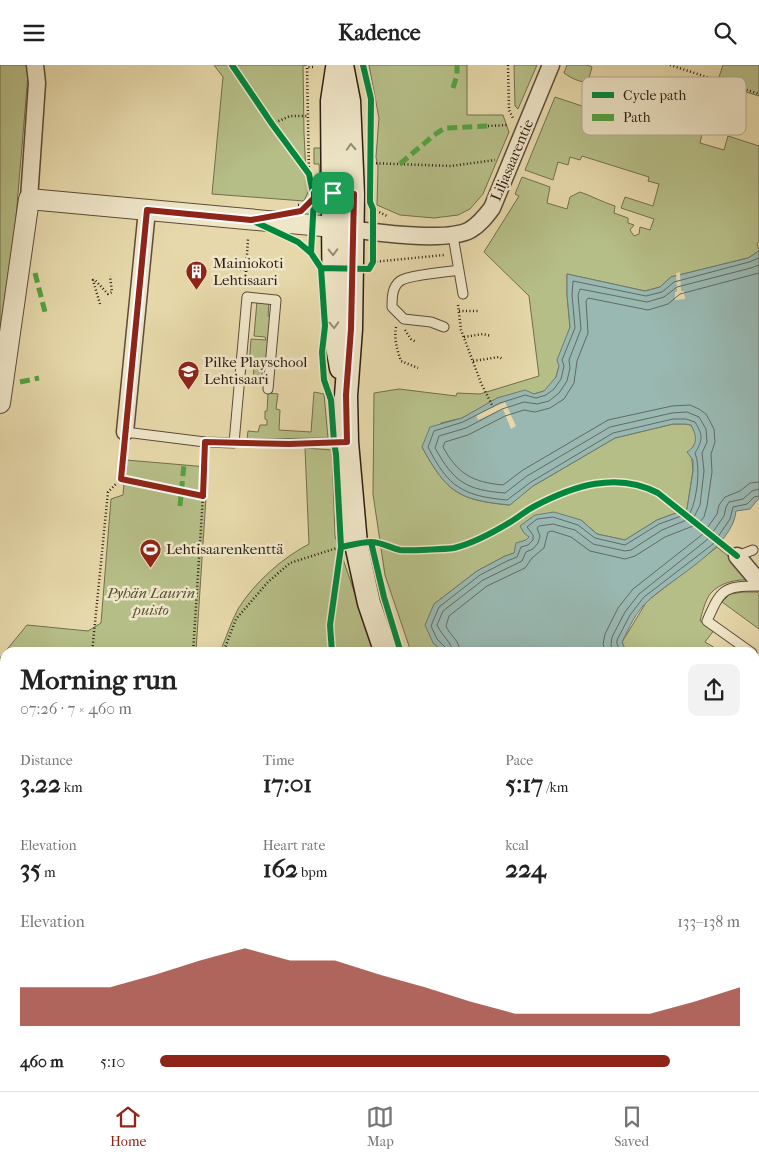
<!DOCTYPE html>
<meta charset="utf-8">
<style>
body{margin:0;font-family:"IM FELL French Canon",serif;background:#f2f2f2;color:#222;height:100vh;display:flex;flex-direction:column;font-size:19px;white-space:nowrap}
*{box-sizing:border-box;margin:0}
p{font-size:16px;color:#767676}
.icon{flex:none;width:28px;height:28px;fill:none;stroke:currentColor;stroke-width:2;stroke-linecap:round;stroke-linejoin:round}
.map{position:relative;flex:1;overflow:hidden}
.drawer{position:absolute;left:0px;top:582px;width:760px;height:444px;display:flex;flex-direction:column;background:#fff;border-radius:15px 15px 0 0;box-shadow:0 5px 20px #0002}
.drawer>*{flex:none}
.pin{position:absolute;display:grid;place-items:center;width:42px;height:42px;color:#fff;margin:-21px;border-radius:10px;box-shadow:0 2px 8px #0006}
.round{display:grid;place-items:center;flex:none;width:52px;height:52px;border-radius:10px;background:#f2f2f2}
.headline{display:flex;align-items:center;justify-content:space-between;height:85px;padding:0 20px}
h1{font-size:28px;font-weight:700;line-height:38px}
.figures{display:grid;grid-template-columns:repeat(3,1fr);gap:8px;height:85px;padding:5px 20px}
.figures div{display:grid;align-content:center}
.figures b{font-size:25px;font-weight:700}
.figures small{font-size:14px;font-weight:400}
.figures p{font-size:14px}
.chart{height:140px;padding:10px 20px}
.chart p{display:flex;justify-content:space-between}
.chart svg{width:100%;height:90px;margin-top:5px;fill:#8f2418;opacity:.7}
ul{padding:0 20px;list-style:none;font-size:16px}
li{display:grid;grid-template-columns:80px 60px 1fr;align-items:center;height:38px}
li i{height:12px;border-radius:6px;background:#8f2418}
header{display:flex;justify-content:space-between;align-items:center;height:65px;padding:0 20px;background:#fff;font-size:22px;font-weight:700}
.dock{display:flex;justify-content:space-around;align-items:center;height:70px;border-top:1px solid #e0e0e0;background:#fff;font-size:14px;color:#767676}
.dock a{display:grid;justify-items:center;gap:2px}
.dock .selected{color:#8f2418}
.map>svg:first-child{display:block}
.green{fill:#b6be87;stroke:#726e4d}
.water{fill:#99b8b1;stroke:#6e7a72}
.pier{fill:#e6d8aa}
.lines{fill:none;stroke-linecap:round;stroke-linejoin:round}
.shore{stroke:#636a62;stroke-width:1}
.service-casing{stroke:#5b4c39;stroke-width:11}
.minor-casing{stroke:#5b4c39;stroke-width:19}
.tertiary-casing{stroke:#5b4c39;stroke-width:22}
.secondary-casing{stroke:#2d1d13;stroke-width:25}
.path{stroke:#2d1d13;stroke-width:2.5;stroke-dasharray:1 2.5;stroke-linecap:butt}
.service{stroke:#efe6c8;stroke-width:9}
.minor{stroke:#efe6c8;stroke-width:16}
.tertiary{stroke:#efe6c8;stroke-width:20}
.secondary{stroke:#efe6c8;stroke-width:22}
.path-bridge{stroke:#2d1d13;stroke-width:2.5;stroke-dasharray:1 2.5;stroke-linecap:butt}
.quiet{stroke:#52a23f;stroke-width:5;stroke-dasharray:10 5;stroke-linecap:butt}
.cycleway-casing{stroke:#efe6c8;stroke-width:9}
.cycleway{stroke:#00873e;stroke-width:6}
.oneway{stroke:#988c77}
.route-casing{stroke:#fff;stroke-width:10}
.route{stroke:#8f2418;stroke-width:6}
.labels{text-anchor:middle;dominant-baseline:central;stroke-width:5;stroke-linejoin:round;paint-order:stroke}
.street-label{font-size:15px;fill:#2d1d13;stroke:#efe6c8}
.poi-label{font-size:15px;fill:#2d1d13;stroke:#efe6c8;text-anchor:start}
.park-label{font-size:15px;font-style:italic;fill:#564d36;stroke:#efe6c8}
.key{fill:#efe6c8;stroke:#b5aa92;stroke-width:1}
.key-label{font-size:14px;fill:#2d1d13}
</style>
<header><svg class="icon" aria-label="menu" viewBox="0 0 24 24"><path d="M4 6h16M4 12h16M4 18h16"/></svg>Kadence<svg class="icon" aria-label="search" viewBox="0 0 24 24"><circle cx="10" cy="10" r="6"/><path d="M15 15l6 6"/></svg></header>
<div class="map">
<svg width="759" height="1026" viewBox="0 0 759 1026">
<rect width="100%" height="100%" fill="#e6d8aa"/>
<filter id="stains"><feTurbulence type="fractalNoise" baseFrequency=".004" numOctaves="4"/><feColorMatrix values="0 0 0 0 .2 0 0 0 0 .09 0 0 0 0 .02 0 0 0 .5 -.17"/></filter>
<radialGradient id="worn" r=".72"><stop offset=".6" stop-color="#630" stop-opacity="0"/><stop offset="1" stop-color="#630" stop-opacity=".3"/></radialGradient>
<path class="green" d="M 0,0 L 26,0 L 28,10 L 11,211 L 0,286 Z
M 214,0 L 307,0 L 303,1 L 304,68 L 306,109 L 309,125 L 304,136 L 212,129 L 223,12 Z
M 369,0 L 467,0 L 467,50 L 503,50 L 509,67 L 483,129 L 470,144 L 458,150 L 434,153 L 400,150 L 377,140 L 378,101 L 376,92 L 379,53 Z
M 514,0 L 537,0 L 518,44 L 515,41 Z
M 567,0 L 587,0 L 592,2 L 589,13 L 598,16 C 585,20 574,15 564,8 Z
M 723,0 L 759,0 L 759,31 L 717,18 Z
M 555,32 L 588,43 L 595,32 L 615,35 L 612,49 L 632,54 L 636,41 L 660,51 L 657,64 L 677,70 L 681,56 L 703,65 L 700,78 L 724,85 L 728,71 L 759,81 L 759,177 L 757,179 L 759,185 L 756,188 L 748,193 L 671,212 L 660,222 L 645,226 L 567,209 L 567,230 L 570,262 L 556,312 L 550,321 L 544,326 L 534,329 L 498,333 L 462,353 L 441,358 L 422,382 C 447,428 459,435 509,440 L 533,421 L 615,373 L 673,359 L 685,359 L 691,360 L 696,369 L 696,377 L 691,385 L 693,406 L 687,444 L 657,455 L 625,475 L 597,469 L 581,455 L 529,472 L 514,488 L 505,491 L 477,506 L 434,539 L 433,578 L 444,587 L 411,587 L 385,510 L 373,429 L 374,328 L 399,324 L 456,331 L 457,328 L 480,329 L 539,311 L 529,231 L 484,187 L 519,131 L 515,129 L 522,112 L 550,122 L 547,138 L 567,144 L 570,132 L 580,127 C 592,131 602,137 615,141 L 614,148 L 628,153 L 628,158 L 634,160 L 630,165 L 634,171 L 639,169 L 640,162 L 650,165 L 654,154 L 621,143 L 625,132 L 653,141 L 659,119 L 648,116 L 649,112 L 582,91 L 580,95 L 570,92 L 568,100 L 558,97 L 553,115 L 525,105 Z
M 314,83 L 321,83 L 328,113 L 322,127 L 319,126 L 316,115 L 320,114 L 319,99 L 314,99 Z
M 257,236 L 269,237 L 268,251 L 271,251 L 266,301 L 263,301 L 261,318 L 253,317 L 254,302 L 249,301 L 251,274 L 266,275 L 265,272 L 254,271 Z
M 314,327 L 324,329 L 328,373 L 247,374 L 248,366 L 258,367 L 260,360 L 267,360 L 267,355 L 265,354 L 265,346 L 267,346 L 268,328 L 278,329 L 276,344 L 280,345 L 279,365 L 311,367 Z
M 305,383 L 332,385 L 335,471 L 375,587 L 218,588 L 220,587 C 226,573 231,557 238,544 C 254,518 282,493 309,479 Z
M 126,395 L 208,402 L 196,586 L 200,587 L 5,588 L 5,611 L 0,593 L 27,560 L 88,566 L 101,558 L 111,434 L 123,430 Z
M 717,482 L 733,495 L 751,515 C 737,514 720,517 710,529 C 705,536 702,548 700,556 L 715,564 L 705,577 L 722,587 L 626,587 L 622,577 L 647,536 Z
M 743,527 L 757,527 L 759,529 L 759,564 L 722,537 L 730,529 Z
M 755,610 L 759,616 L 759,663 L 755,663 Z
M 5,674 L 5,729 L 0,723 L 0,677 Z
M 5,963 L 5,1021 L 68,1021 L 63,1026 L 0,1026 L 0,969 Z
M 335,1021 L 450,1021 L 446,1026 L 399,1026 L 393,1021 L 389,1026 L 332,1026 Z"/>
<path class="water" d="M 759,185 L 759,433 L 750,444 L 736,446 C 733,482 674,512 649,535 C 636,546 629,563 622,577 L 626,587 L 444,587 L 433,578 L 425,560 L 434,539 L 477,506 L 505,491 L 514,488 L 516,478 L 526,475 L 529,472 L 524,468 L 520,461 L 535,450 L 554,447 L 581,455 L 597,469 L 625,475 L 657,455 L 687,444 L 693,406 L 693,395 L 687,387 C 698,380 697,371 691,360 L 685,359 L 673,359 L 615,373 L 533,421 L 510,440 C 459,435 447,428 422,382 L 430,362 L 462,353 L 497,333 L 525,325 L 534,329 L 544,326 L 556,312 L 559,301 L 557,295 L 570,262 L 567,230 L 567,209 L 645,226 L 660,222 L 671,212 L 748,193 L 756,188 Z
M 68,1021 L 335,1021 L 332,1026 L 63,1026 Z"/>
<path class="pier" d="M 680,207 L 681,226 L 684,226 L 685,234 L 675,235 L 675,227 L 677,227 L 676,208 Z
M 505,337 L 516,361 L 511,364 L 503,344 L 478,355 L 476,350 Z"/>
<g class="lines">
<path class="shore" d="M 447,588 L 446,583 L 437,574 L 431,561 L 439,542 L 480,510 L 507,496 L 517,492 L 521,482 L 528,480 L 533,475 L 533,470 L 527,462 L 537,454 L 553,452 L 578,460 L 595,473 L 625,480 L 659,459 L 690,448 C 697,435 701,401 695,388 C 703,375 703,370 695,357 L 686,354 L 673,354 L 613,368 L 531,417 L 507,435 C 463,431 448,422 428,382 L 434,366 L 463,357 L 500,338 L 525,330 L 536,333 L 546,330 L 554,324 L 561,314 L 564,301 L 562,295 L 575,263 L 572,230 L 573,216 L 646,231 L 662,227 L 674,217 L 749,197 L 759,193
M 453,588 C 452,577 442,571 437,560 L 443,546 L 483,515 L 522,496 L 526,487 L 533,484 L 538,478 L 540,471 L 537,463 L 539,461 L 553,459 L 575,465 L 593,479 L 625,486 L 631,485 L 662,465 L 694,452 L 700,440 L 704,406 L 702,388 L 707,377 L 706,364 L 699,352 L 687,347 L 672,348 L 610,362 L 527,411 L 505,428 C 466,425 454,417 435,383 L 439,371 L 466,363 L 502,344 L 524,337 L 537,339 L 549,336 L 559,328 L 567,316 L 570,303 L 569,295 L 581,264 L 578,230 L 580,224 L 647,237 L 664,232 L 677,222 L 751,203 L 759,200
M 460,588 C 460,575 450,571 446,561 L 449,551 L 487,521 L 525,503 L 532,493 L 544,483 L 548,467 L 552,466 L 571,472 L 590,486 L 625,494 L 635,491 L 665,472 L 698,459 L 704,452 L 707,441 L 712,407 L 711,389 L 715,377 L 714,364 L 706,349 L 699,344 L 690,340 L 672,341 L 608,355 L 523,405 L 503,420 C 472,417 458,409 443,382 L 445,377 L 468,370 L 505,351 L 524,345 L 535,347 L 550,343 L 564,334 L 574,318 L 577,296 L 588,268 L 586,236 L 588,233 L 648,245 L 668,239 L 680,229 L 759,208
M 606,588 L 603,579 L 605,569 L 618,543 L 633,524 L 703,469 L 717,449 L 719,440 L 725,432 L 740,426 L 750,418 L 759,417
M 614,588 L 611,580 L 612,572 L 625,547 L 639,529 L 708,474 L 724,451 L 726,442 L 729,437 L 743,434 L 752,426 L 759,424
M 621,588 L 617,579 L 617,575 L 630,550 L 644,532 L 713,479 L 730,454 L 733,442 L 747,439 L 754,432 L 759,431"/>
<defs>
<path id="service" d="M 453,171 L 463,229
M 444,262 L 431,257 L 404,254 L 392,242 C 392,233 392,222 400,216 C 408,210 447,207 459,205
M 125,367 L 205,377 L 234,378 L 247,232 L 276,235 L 268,324
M 737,491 L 753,485
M 752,588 L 707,556 C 721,524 723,521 759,521
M 572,1021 L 577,1026"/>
<path id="minor" d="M 29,134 L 37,18 L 35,0
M 342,163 C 371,167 446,178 470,165 C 480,159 486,151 492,143 L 551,0
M 125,367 L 147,145
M 737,491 L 759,517"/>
<path id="tertiary" d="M 0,338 L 29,134 L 333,162"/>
<path id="secondary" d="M 342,0 L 349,36 L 353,129 L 351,264 L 346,331 L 347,377 L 356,479 L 369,538 L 386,588
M 337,3 L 332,36 L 334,265 L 341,303
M 737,1021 L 741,1026"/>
</defs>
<use href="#service" class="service-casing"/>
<use href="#minor" class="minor-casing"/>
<use href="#tertiary" class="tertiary-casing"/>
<use href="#secondary" class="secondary-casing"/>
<path class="path" d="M 508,0 L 509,45 L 513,53
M 670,0 L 759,29
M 272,59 L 290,51 L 307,51
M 488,61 L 509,60
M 369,98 L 451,101 L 495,95
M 309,109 L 307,2 L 314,2
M 298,140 L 304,140 L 314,133
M 373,144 L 387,151
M 373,197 L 444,190
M 245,221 L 248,174
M 100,239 L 93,215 L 95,215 L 108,229 L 112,227 L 110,211
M 458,240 L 461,265 L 481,318 L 493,342
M 459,246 L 478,246
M 396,262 C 394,274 397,285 401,296 L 418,303
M 405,265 L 411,274 L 416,277
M 464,272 L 483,269 L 491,271
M 473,296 L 499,292 L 503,294
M 121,414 L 203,431
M 187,531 L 196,531
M 92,588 L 108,427 L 121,414 L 124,380
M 193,588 L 203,431 L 204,387
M 223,588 L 236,554 L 268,517 L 290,498 L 337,483
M 755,748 L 759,749
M 755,917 L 759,918
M 0,1009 L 5,1005"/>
<use href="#service" class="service"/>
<use href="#minor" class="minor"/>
<use href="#tertiary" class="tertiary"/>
<use href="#secondary" class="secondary"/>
<path class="path-bridge" d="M 233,204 L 250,205"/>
<path class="quiet" d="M 453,23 L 457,10 L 457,0
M 400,99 L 434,70 L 445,63 L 488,61
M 35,208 L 46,251
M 20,317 L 39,313
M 180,441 L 184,399"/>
<defs>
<path id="cycleway" d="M 232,0 L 272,59 L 309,109 L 314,133 L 311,188
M 251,155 L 298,177 L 311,188 L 321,203 L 325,261 L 322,287 L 324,315 L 331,335 L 334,377 L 336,389 L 341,482 L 330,560 L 332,588
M 251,155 L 301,146 L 314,133
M 321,203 L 369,204 L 373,197 L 373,144 L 370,137 L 370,129 L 371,34 L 363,0
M 234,378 L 289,379 L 347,377
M 371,477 L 384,532 L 401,588
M 341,482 C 351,480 362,477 371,477 C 381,477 391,483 400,485 C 407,486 447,484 454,483 C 474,478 494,467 512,456 C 520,451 527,445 535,441 C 573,421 617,406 658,428 L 737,491"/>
</defs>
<use href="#cycleway" class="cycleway-casing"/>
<use href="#cycleway" class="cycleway"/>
</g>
<defs><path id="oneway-chevron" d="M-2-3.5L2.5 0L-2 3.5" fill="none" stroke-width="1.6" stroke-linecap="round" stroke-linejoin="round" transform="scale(1.25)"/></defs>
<g class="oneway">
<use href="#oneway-chevron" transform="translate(351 82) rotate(-93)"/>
<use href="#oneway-chevron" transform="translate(333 187) rotate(89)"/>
<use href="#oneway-chevron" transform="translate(334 260) rotate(88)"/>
</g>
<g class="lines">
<defs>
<path id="route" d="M 314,128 L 354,129 L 351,264 L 346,330 L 347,377 L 289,379 L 205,377 L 203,431 L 121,414 L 147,145 L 251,155 L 301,146 L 314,133 Z"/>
</defs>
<use href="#route" class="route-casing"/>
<use href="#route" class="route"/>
</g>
<defs>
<symbol id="building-pin" viewBox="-11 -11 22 30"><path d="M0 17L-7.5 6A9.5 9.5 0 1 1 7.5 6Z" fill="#8f2418" stroke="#efe6c8"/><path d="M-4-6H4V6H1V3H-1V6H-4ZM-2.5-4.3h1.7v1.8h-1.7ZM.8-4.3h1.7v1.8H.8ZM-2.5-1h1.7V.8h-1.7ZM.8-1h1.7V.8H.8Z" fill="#fff"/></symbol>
<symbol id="school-pin" viewBox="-11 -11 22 30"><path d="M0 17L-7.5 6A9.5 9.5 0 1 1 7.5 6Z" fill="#8f2418" stroke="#efe6c8"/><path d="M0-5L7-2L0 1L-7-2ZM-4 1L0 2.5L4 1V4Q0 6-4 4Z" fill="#fff"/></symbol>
<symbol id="stadium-pin" viewBox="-11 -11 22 30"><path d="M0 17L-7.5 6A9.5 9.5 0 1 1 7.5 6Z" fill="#8f2418" stroke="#efe6c8"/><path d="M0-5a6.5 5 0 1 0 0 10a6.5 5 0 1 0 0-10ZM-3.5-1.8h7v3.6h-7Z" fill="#fff"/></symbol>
</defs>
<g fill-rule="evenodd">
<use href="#building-pin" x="184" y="194" width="25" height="34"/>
<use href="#school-pin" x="176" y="294" width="25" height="34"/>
<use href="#stadium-pin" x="138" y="472" width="25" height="34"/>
</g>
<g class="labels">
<g class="street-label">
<text transform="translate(512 95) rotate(-67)">Liljasaarentie</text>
</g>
<g class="poi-label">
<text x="213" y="198">Mainiokoti<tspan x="213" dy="17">Lehtisaari</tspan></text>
<text x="204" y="297">Pilke Playschool<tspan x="204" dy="17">Lehtisaari</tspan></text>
<text x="166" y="484">Lehtisaarenkenttä</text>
</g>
<g class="park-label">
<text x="151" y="528">Pyhän Laurin<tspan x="151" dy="17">puisto</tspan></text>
</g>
</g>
<rect x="582" y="12" width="164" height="58" rx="8" class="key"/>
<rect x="592" y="27" width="22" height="6" fill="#00873e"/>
<rect x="592" y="49" width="22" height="7" fill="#52a23f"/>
<g class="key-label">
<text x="623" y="35">Cycle path</text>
<text x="623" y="57">Path</text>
</g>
<rect width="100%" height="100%" filter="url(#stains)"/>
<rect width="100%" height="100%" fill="url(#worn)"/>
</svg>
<div class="pin" style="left:333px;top:128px;background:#1e9e55"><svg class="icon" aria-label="arrive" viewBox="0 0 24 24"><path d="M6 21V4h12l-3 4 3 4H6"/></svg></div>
<section class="drawer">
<div class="headline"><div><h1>Morning run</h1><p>07:26 · 7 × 460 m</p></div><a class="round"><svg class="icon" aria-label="share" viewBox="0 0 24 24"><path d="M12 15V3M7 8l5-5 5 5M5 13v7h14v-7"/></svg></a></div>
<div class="figures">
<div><p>Distance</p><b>3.22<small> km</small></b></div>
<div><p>Time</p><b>17:01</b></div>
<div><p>Pace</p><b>5:17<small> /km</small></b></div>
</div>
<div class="figures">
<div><p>Elevation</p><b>35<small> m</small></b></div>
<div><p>Heart rate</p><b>162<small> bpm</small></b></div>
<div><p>kcal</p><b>224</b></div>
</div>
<div class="chart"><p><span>Elevation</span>133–138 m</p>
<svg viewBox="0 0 160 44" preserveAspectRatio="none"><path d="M0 44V25L10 25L20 25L30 19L40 12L50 6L60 12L70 12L80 19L90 25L100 32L110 38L120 38L130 38L140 38L150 32L160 25V44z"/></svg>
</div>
<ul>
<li><b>460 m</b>5:10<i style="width:88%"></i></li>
</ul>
</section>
</div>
<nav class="dock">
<a class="selected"><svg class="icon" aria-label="home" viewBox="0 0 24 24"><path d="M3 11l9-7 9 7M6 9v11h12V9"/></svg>Home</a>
<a><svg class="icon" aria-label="map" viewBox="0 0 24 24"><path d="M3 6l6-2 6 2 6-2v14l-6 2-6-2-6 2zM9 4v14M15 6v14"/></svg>Map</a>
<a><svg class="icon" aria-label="saved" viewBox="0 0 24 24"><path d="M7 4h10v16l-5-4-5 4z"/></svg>Saved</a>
</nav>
